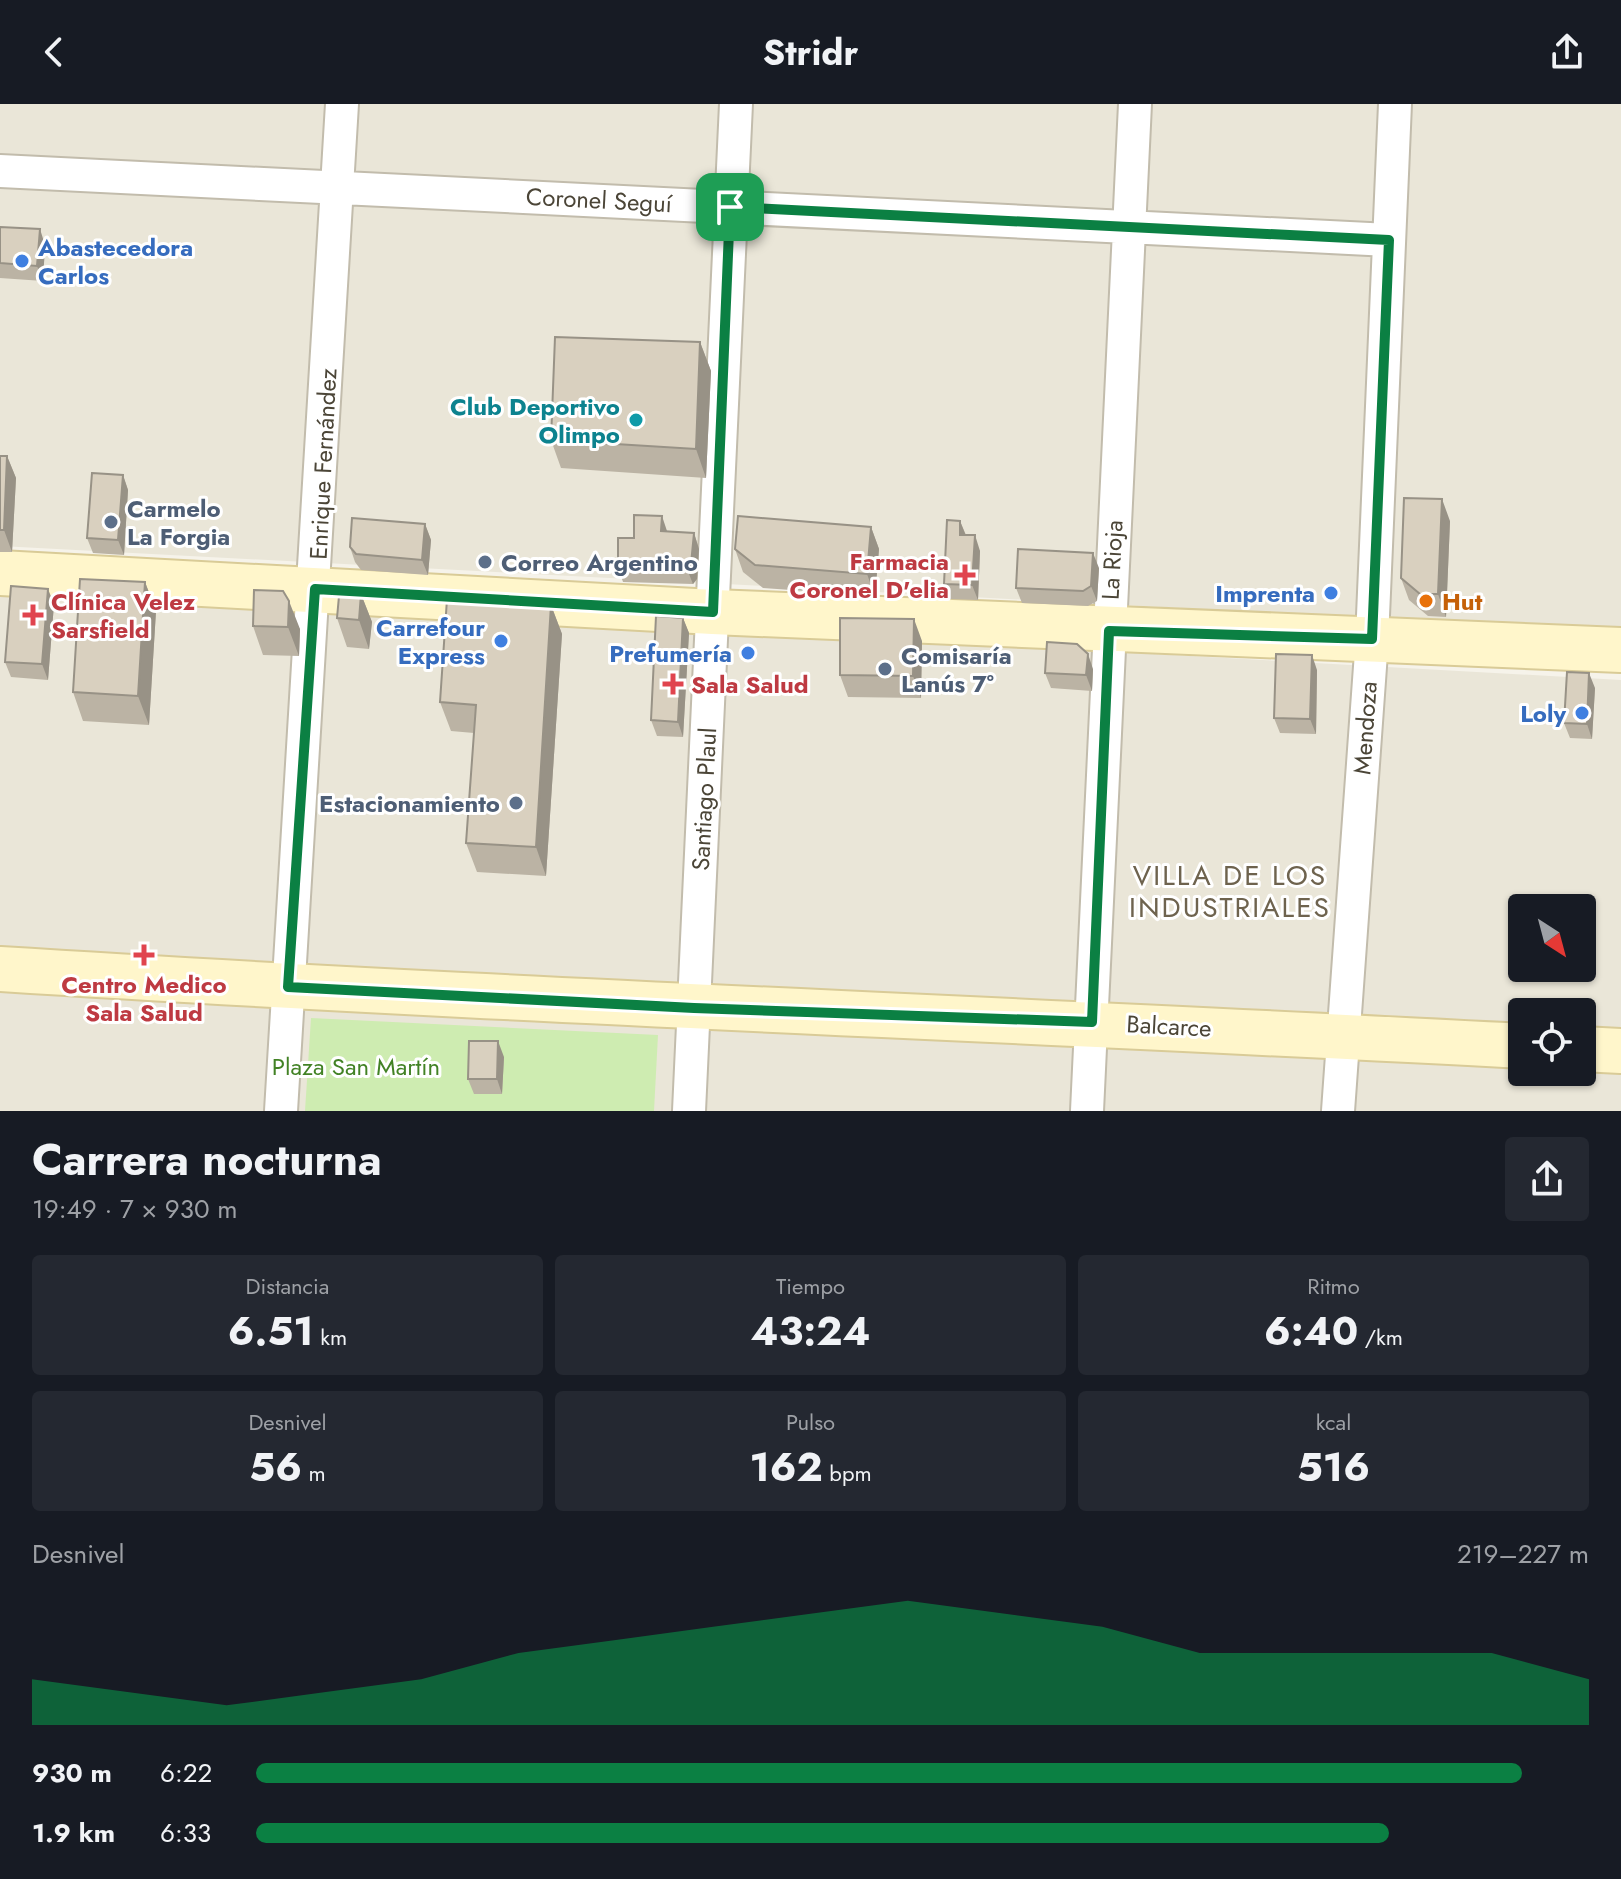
<!DOCTYPE html>
<html lang="es">
<meta charset="utf-8">
<style>
body{margin:0;font-family:Jost,sans-serif;background:#242831;color:#f1f3f6;height:100vh;display:flex;flex-direction:column;font-size:30px;white-space:nowrap}
*{box-sizing:border-box;margin:0}
p{font-size:26px;color:#9ea1a6}
.icon{flex:none;width:44px;height:44px;fill:none;stroke:currentColor;stroke-width:2;stroke-linecap:round;stroke-linejoin:round}
.map{position:relative;height:1007px;overflow:hidden}
.drawer{display:flex;flex-direction:column;background:#171b24;flex:1}
.drawer>*{flex:none}
.needle{width:52px;rotate:144deg}
.tools{position:absolute;left:1508px;top:790px;display:grid;gap:16px}
.tools a{display:grid;place-items:center;width:88px;height:88px;border-radius:8px;background:#171b24;box-shadow:0 2px 6px #0004;font-size:40px}
.pin{position:absolute;display:grid;place-items:center;width:68px;height:68px;color:#fff;margin:-34px;border-radius:16px;box-shadow:0 4px 12px #0006}
.round{display:grid;place-items:center;flex:none;width:84px;height:84px;border-radius:8px;background:#242831}
.summary{display:flex;align-items:center;justify-content:space-between;height:136px;padding:0 32px}
h1{font-size:44px;font-weight:700;line-height:60px}
.figures{display:grid;grid-template-columns:repeat(3,1fr);gap:12px;height:136px;padding:8px 32px}
.figures div{display:grid;align-content:center;border-radius:8px;background:#242831;text-align:center}
.figures b{font-size:40px;font-weight:700}
.figures small{font-size:22px;font-weight:400}
.figures p{font-size:22px}
.chart{height:224px;padding:16px 32px}
.chart p{display:flex;justify-content:space-between}
.chart svg{width:100%;height:144px;margin-top:8px;fill:#0b8043;opacity:.7}
ul{padding:0 32px;list-style:none;font-size:26px}
li{display:grid;grid-template-columns:128px 96px 1fr;align-items:center;height:60px}
li i{height:20px;border-radius:10px;background:#0b8043}
header{display:flex;justify-content:space-between;align-items:center;height:104px;padding:0 32px;background:#171b24;font-size:36px;font-weight:700}
.map>svg:first-child{display:block}
.residential{fill:#eae6d8;fill-rule:evenodd}
.green{fill:#ceecb1}
.lines{fill:none;stroke-linecap:round;stroke-linejoin:round}
.street-casing{stroke:#c2bcac;stroke-width:36}
.secondary-casing{stroke:#d9cb97;stroke-width:48}
.street{stroke:#fff;stroke-width:32}
.secondary{stroke:#fff6cb;stroke-width:44}
.wall{fill:#bbb3a4}
.shaded-wall{fill:#989286}
.building{fill:#d9d0bf;stroke:#989286;stroke-width:2}
.route-casing{stroke:#fff;stroke-width:16}
.route{stroke:#0b8043;stroke-width:10}
.shop-dot{fill:#3f7fe0;stroke:#fff;stroke-width:3}
.culture-dot{fill:#0f9aa8;stroke:#fff;stroke-width:3}
.service-dot{fill:#5c6f8a;stroke:#fff;stroke-width:3}
.health-dot{fill:#e0444e;stroke:#fff;stroke-width:3}
.food-dot{fill:#e8710a;stroke:#fff;stroke-width:3}
.labels{text-anchor:middle;dominant-baseline:central;stroke-width:6;stroke-linejoin:round;paint-order:stroke}
.street-label{font-size:24px;fill:#4b4537;stroke:#fff}
.shop-label{font-size:24px;font-weight:bold;fill:#366cbe;stroke:#fff;text-anchor:end}
.culture-label{font-size:24px;font-weight:bold;fill:#0d838f;stroke:#fff;text-anchor:end}
.service-label{font-size:24px;font-weight:bold;fill:#4e5e75;stroke:#fff;text-anchor:start}
.health-label{font-size:24px;font-weight:bold;fill:#be3a42;stroke:#fff;text-anchor:start}
.food-label{font-size:24px;font-weight:bold;fill:#c56008;stroke:#fff;text-anchor:start}
.park-label{font-size:24px;fill:#428225;stroke:#fff}
.quarter-label{font-size:28px;letter-spacing:2px;fill:#6e634e;stroke:#fff}
</style>
<header><svg class="icon" aria-label="back" viewBox="0 0 24 24"><path d="M15 5l-7 7 7 7"/></svg>Stridr<svg class="icon" aria-label="share" viewBox="0 0 24 24"><path d="M12 15V3M7 8l5-5 5 5M5 13v7h14v-7"/></svg></header>
<div class="map">
<svg width="1621" height="1007" viewBox="0 0 1621 1007">
<rect width="100%" height="100%" fill="#f6f3ea"/>
<path class="residential" d="M 0,0 L 1621,0 L 1621,527 L 0,442 Z
M 0,486 L 1621,576 L 1621,1007 L 0,1007 ZM 1522,804 L 1582,804 L 1582,864 L 1522,864 ZM 1522,908 L 1582,908 L 1582,968 L 1522,968 Z"/>
<path class="green" d="M 311,914 L 658,931 L 654,1007 L 305,1007 Z"/>
<g class="lines">
<defs>
<path id="street" d="M 0,67 L 1389,136
M 281,1007 L 342,0
M 689,1007 L 736,0
M 1087,1007 L 1135,0
M 1338,1007 L 1372,535 L 1395,0"/>
<path id="secondary" d="M 0,469 L 713,508 L 1621,546
M 0,865 C 507,897 1015,915 1522,942
M 1582,945 L 1621,947"/>
</defs>
<use href="#street" class="street-casing"/>
<use href="#secondary" class="secondary-casing"/>
<use href="#street" class="street"/>
<use href="#secondary" class="secondary"/>
</g>
<path class="wall" d="M 0,123 L 45,141 L 43,177 L 0,174 Z
M 700,238 L 711,267 L 706,374 L 561,364 L 551,336 Z
M 0,352 L 7,352 L 16,374 L 12,448 L 0,448 Z
M 123,371 L 128,386 L 124,451 L 93,449 L 87,434 Z
M 960,417 L 966,431 L 980,447 L 978,496 L 949,495 L 944,480 Z
M 1450,417 L 1446,513 L 1428,512 L 1409,496 L 1401,474 Z
M 425,420 L 431,436 L 428,471 L 361,466 L 355,458 L 350,443 Z
M 871,423 L 879,445 L 875,492 L 763,484 L 743,468 L 735,445 Z
M 667,427 L 694,429 L 699,445 L 697,475 L 693,480 L 623,478 L 618,463 Z
M 1099,464 L 1097,497 L 1088,502 L 1022,499 L 1016,484 Z
M 145,478 L 156,507 L 149,621 L 83,617 L 73,588 Z
M 254,486 L 300,525 L 299,552 L 263,551 L 253,522 Z
M 361,490 L 372,518 L 369,545 L 347,543 L 337,514 Z
M 54,500 L 48,576 L 11,573 L 5,558 Z
M 551,501 L 562,530 L 546,772 L 477,768 L 466,739 L 474,629 L 451,627 L 440,598 Z
M 683,514 L 689,529 L 683,633 L 657,632 L 651,616 Z
M 922,537 L 921,594 L 848,593 L 840,571 Z
M 1093,565 L 1092,587 L 1051,584 L 1045,569 Z
M 1317,566 L 1316,630 L 1280,629 L 1274,614 Z
M 1595,584 L 1592,635 L 1570,634 L 1564,619 Z
M 504,953 L 502,990 L 474,990 L 468,975 Z"/>
<path class="shaded-wall" d="M 40,125 L 45,141 L 43,177 L 37,162 Z
M 700,238 L 711,267 L 706,374 L 696,345 Z
M 7,352 L 16,374 L 12,448 L 4,426 Z
M 123,371 L 128,386 L 124,451 L 118,436 Z
M 1442,395 L 1450,417 L 1446,513 L 1438,490 Z
M 662,412 L 667,427 L 667,442 L 661,427 Z
M 960,417 L 966,432 L 960,431 Z
M 425,420 L 431,436 L 428,471 L 422,456 Z
M 871,423 L 879,445 L 875,492 L 867,470 Z
M 694,429 L 699,445 L 697,475 L 693,480 L 687,465 Z
M 975,431 L 980,447 L 978,496 L 972,481 Z
M 1093,449 L 1099,464 L 1097,497 L 1091,482 Z
M 145,478 L 156,507 L 149,621 L 138,592 Z
M 48,485 L 54,500 L 48,576 L 42,560 Z
M 361,490 L 372,518 L 369,545 L 359,516 Z
M 289,497 L 300,525 L 299,552 L 288,523 Z
M 551,501 L 562,530 L 546,772 L 536,743 Z
M 683,514 L 689,529 L 683,633 L 678,618 Z
M 914,515 L 922,537 L 921,594 L 913,572 Z
M 1088,550 L 1093,565 L 1092,587 L 1086,571 Z
M 1312,551 L 1317,566 L 1316,630 L 1310,615 Z
M 1589,569 L 1595,584 L 1592,635 L 1587,620 Z
M 498,937 L 504,953 L 502,990 L 497,975 Z"/>
<path class="building" d="M 0,123 L 40,125 L 37,162 L 0,159 Z
M 555,233 L 700,238 L 696,345 L 551,336 Z
M 0,352 L 7,352 L 4,426 L 0,426 Z
M 92,369 L 123,371 L 118,436 L 87,434 Z
M 1404,394 L 1442,395 L 1438,490 L 1420,490 L 1401,474 Z
M 634,411 L 662,412 L 661,427 L 694,429 L 691,460 L 687,465 L 618,463 L 618,434 L 634,434 Z
M 738,412 L 871,423 L 867,470 L 755,461 L 735,445 Z
M 352,414 L 425,420 L 422,456 L 356,450 L 350,443 Z
M 947,416 L 960,417 L 960,431 L 975,431 L 972,481 L 944,480 Z
M 1018,445 L 1093,449 L 1091,482 L 1083,487 L 1016,484 Z
M 80,475 L 145,478 L 138,592 L 73,588 Z
M 11,482 L 48,485 L 42,560 L 5,558 Z
M 254,486 L 283,487 L 289,497 L 288,523 L 253,522 Z
M 342,489 L 361,490 L 359,516 L 337,514 L 339,492 Z
M 447,495 L 551,501 L 536,743 L 466,739 L 476,601 L 440,598 Z
M 656,512 L 683,514 L 678,618 L 651,616 Z
M 840,514 L 914,515 L 913,572 L 840,571 Z
M 1047,538 L 1077,540 L 1088,550 L 1086,571 L 1045,569 Z
M 1276,550 L 1312,551 L 1310,615 L 1274,614 Z
M 1567,568 L 1589,569 L 1587,620 L 1564,619 Z
M 469,937 L 498,937 L 497,975 L 468,975 Z"/>
<g class="lines">
<defs>
<path id="route" d="M 730,103 L 1389,136 L 1372,535 L 1109,527 L 1092,918 L 694,904 L 288,883 L 315,485 L 713,508 Z"/>
</defs>
<use href="#route" class="route-casing"/>
<use href="#route" class="route"/>
</g>
<g class="shop-dot">
<circle cx="22" cy="157" r="8"/>
<circle cx="1331" cy="489" r="8"/>
<circle cx="501" cy="537" r="8"/>
<circle cx="748" cy="549" r="8"/>
<circle cx="1582" cy="609" r="8"/>
</g>
<circle class="culture-dot" cx="636" cy="316" r="8"/>
<g class="service-dot">
<circle cx="111" cy="418" r="8"/>
<circle cx="485" cy="458" r="8"/>
<circle cx="885" cy="565" r="8"/>
<circle cx="516" cy="699" r="8"/>
</g>
<g class="health-dot">
<path d="M961 459h8v8h8v8h-8v8h-8v-8h-8v-8h8z"/>
<path d="M29 499h8v8h8v8h-8v8h-8v-8h-8v-8h8z"/>
<path d="M669 568h8v8h8v8h-8v8h-8v-8h-8v-8h8z"/>
<path d="M140 839h8v8h8v8h-8v8h-8v-8h-8v-8h8z"/>
</g>
<circle class="food-dot" cx="1426" cy="497" r="8"/>
<g class="labels">
<g class="street-label">
<text transform="translate(599 96) rotate(3)">Coronel Seguí</text>
<text transform="translate(323 360) rotate(-87)">Enrique Fernández</text>
<text transform="translate(1112 456) rotate(-87)">La Rioja</text>
<text transform="translate(1365 624) rotate(-86)">Mendoza</text>
<text transform="translate(704 695) rotate(-87)">Santiago Plaul</text>
<text transform="translate(1169 922) rotate(3)">Balcarce</text>
</g>
<g class="shop-label">
<text x="38" y="143" text-anchor="start">Abastecedora<tspan x="38" dy="28">Carlos</tspan></text>
<text x="1315" y="489">Imprenta</text>
<text x="485" y="523">Carrefour<tspan x="485" dy="28">Express</tspan></text>
<text x="732" y="549">Prefumería</text>
<text x="1566" y="609">Loly</text>
</g>
<g class="culture-label">
<text x="620" y="302">Club Deportivo<tspan x="620" dy="28">Olimpo</tspan></text>
</g>
<g class="service-label">
<text x="127" y="404">Carmelo<tspan x="127" dy="28">La Forgia</tspan></text>
<text x="501" y="458">Correo Argentino</text>
<text x="901" y="551">Comisaría<tspan x="901" dy="28">Lanús 7°</tspan></text>
<text x="500" y="699" text-anchor="end">Estacionamiento</text>
</g>
<g class="health-label">
<text x="949" y="457" text-anchor="end">Farmacia<tspan x="949" dy="28">Coronel D'elia</tspan></text>
<text x="51" y="497">Clínica Velez<tspan x="51" dy="28">Sarsfield</tspan></text>
<text x="691" y="580">Sala Salud</text>
<text x="144" y="880" text-anchor="middle">Centro Medico<tspan x="144" dy="28">Sala Salud</tspan></text>
</g>
<g class="food-label">
<text x="1442" y="497">Hut</text>
</g>
<g class="park-label">
<text x="356" y="962">Plaza San Martín</text>
</g>
<g class="quarter-label">
<text x="1230" y="771">VILLA DE LOS<tspan x="1230" dy="32">INDUSTRIALES</tspan></text>
</g>
</g>
</svg>
<div class="tools">
<a><svg class="needle" viewBox="-14 -14 28 28"><path d="M0-13l5 13h-10z" fill="#e53935"/><path d="M0 13l5-13h-10z" fill="#9ea1a6"/></svg></a>
<a><svg class="icon" aria-label="locate" viewBox="0 0 24 24"><circle cx="12" cy="12" r="6"/><path d="M12 2v4M12 18v4M2 12h4M18 12h4"/></svg></a>
</div>
<div class="pin" style="left:730px;top:103px;background:#1e9e55"><svg class="icon" aria-label="arrive" viewBox="0 0 24 24"><path d="M6 21V4h12l-3 4 3 4H6"/></svg></div>
</div>
<section class="drawer">
<div class="summary"><div><h1>Carrera nocturna</h1><p>19:49 · 7 × 930 m</p></div><a class="round"><svg class="icon" aria-label="share" viewBox="0 0 24 24"><path d="M12 15V3M7 8l5-5 5 5M5 13v7h14v-7"/></svg></a></div>
<div class="figures">
<div><p>Distancia</p><b>6.51<small> km</small></b></div>
<div><p>Tiempo</p><b>43:24</b></div>
<div><p>Ritmo</p><b>6:40<small> /km</small></b></div>
</div>
<div class="figures">
<div><p>Desnivel</p><b>56<small> m</small></b></div>
<div><p>Pulso</p><b>162<small> bpm</small></b></div>
<div><p>kcal</p><b>516</b></div>
</div>
<div class="chart"><p><span>Desnivel</span>219–227 m</p>
<svg viewBox="0 0 160 44" preserveAspectRatio="none"><path d="M0 44V30L10 34L20 38L30 34L40 30L50 22L60 18L70 14L80 10L90 6L100 10L110 14L120 22L130 22L140 22L150 22L160 30V44z"/></svg>
</div>
<ul>
<li><b>930 m</b>6:22<i style="width:95%"></i></li>
<li><b>1.9 km</b>6:33<i style="width:85%"></i></li>
</ul>
</section>
